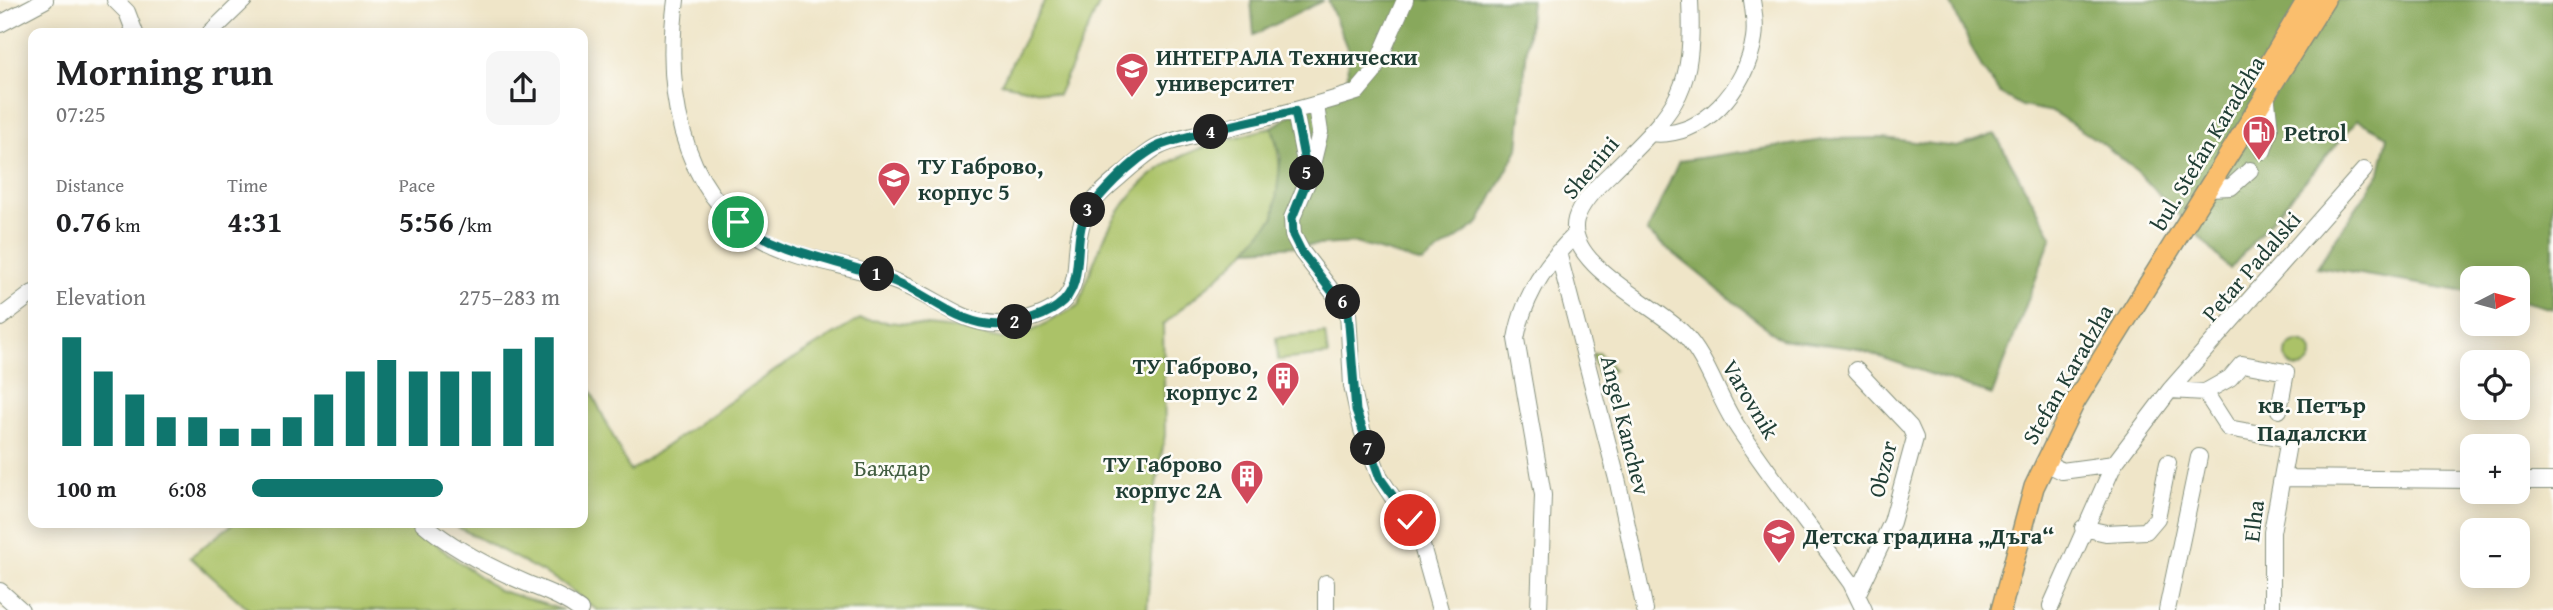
<!DOCTYPE html>
<meta charset="utf-8">
<style>
body{margin:0;font-family:"Gentium Book Plus",serif;background:#f6f6f6;color:#202124;height:100vh;display:flex;flex-direction:column;font-size:26px;white-space:nowrap}
*{box-sizing:border-box;margin:0}
p{font-size:23px;color:#757577}
.icon{flex:none;width:38px;height:38px;fill:none;stroke:currentColor;stroke-width:2;stroke-linecap:round;stroke-linejoin:round}
.map{position:relative;flex:1;overflow:hidden}
.panel{position:absolute;left:28px;top:28px;width:560px;height:500px;display:flex;flex-direction:column;background:#fff;border-radius:14px;box-shadow:0 4px 18px #0003}
.panel>*{flex:none}
.needle{width:46px;rotate:84deg}
.tools{position:absolute;left:2460px;top:266px;display:grid;gap:14px}
.tools a{display:grid;place-items:center;width:70px;height:70px;border-radius:14px;background:#fff;box-shadow:0 4px 18px #0003;font-size:35px}
.pin{position:absolute;display:grid;place-items:center;width:60px;height:60px;color:#fff;margin:-30px;border:4px solid #fff;border-radius:50%;box-shadow:0 2px 7px #0007}
.km{position:absolute;width:35px;height:35px;margin:-18px;border-radius:50%;background:#222;color:#fff;font-size:19px;line-height:35px;text-align:center}
.round{display:grid;place-items:center;flex:none;width:74px;height:74px;border-radius:14px;background:#f6f6f6}
.headline{display:flex;align-items:center;justify-content:space-between;height:119px;padding:0 28px}
h1{font-size:38px;font-weight:700;line-height:52px}
.metrics{display:grid;grid-template-columns:repeat(3,1fr);gap:10px;height:119px;padding:7px 28px}
.metrics div{display:grid;align-content:center}
.metrics b{font-size:30px;font-weight:700}
.metrics small{font-size:19px;font-weight:400}
.metrics p{font-size:19px}
.chart{height:196px;padding:14px 28px}
.chart p{display:flex;justify-content:space-between}
.chart svg{width:100%;height:126px;margin-top:7px;stroke:#0f766e;stroke-width:6}
ul{padding:0 28px;list-style:none;font-size:23px}
li{display:grid;grid-template-columns:112px 84px 1fr;align-items:center;height:52px}
li i{height:18px;border-radius:9px;background:#0f766e}
.map>svg:first-child{display:block}
.green{fill:#abc267;stroke:#65804e;stroke-width:2}
.forest{fill:#88a85c;stroke:#547248;stroke-width:2}
.lines{fill:none;stroke-linecap:round;stroke-linejoin:round}
.minor-casing{stroke:#87917e;stroke-width:18}
.major-casing{stroke:#87917e;stroke-width:22}
.minor{stroke:#fff;stroke-width:16}
.major{stroke:#fabe6d;stroke-width:19}
.route-casing{stroke:#fff;stroke-width:14}
.route{stroke:#0f766e;stroke-width:9}
.labels{text-anchor:middle;dominant-baseline:central;stroke-width:5;stroke-linejoin:round;paint-order:stroke}
.poi-label{font-size:23px;font-weight:bold;fill:#1f3d34;stroke:#fdfcf7;text-anchor:start}
.street-label{font-size:23px;fill:#1f3d34;stroke:#fdfcf7}
.park-label{font-size:23px;fill:#425e41;stroke:#fdfcf7}
.neighbourhood-label{font-size:24px;font-weight:bold;fill:#1f3d34;stroke:#fdfcf7}
</style>
<div class="map">
<svg width="2553" height="610" viewBox="0 0 2553 610">
<rect width="100%" height="100%" fill="#fdfcf7"/>
<filter id="ink" filterUnits="userSpaceOnUse"><feTurbulence type="fractalNoise" baseFrequency=".0143" numOctaves="2"/><feDisplacementMap in="SourceGraphic" scale="14" xChannelSelector="R" yChannelSelector="G"/><feConvolveMatrix kernelMatrix="1 2 1 2 8 2 1 2 1" color-interpolation-filters="sRGB"/></filter>
<filter id="wash" filterUnits="userSpaceOnUse"><feTurbulence type="fractalNoise" baseFrequency=".00686" numOctaves="4" result="noise"/><feDisplacementMap in="SourceGraphic" scale="28" xChannelSelector="R" yChannelSelector="G"/><feGaussianBlur stdDeviation="1.57" result="paint"/><feColorMatrix in="noise" values="0 0 0 0 0 0 0 0 0 0 0 0 0 0 0 0 0 1.4 0 .05"/><feComposite in="paint" operator="in"/></filter>
<g filter="url(#wash)">
<rect width="100%" height="100%" fill="#efe5c8"/>
<path class="green" d="M 1045,0 L 1101,0 L 1058,95 L 1001,83 Z
M 1272,127 C 1280,153 1284,189 1274,216 C 1265,240 1185,305 1163,325 L 1165,435 L 1156,486 L 1147,610 L 597,610 L 561,582 L 450,523 L 583,523 L 583,375 L 630,471 L 777,369 L 860,319 L 955,329 L 1003,339 L 1034,330 L 1079,305 C 1099,240 1124,177 1194,151 C 1219,141 1246,135 1272,127 Z
M 1325,333 L 1328,355 L 1278,360 L 1276,338 Z
M2286 355a13 13 0 1 1 26 0a13 13 0 1 1-26 0Z
M 1599,353 L 1614,370 L 1598,375 L 1592,354 Z
M 234,523 L 406,523 L 498,590 L 563,610 L 249,610 L 190,557 Z"/>
<path class="forest" d="M 1251,0 L 1324,0 L 1254,35 Z
M 1328,0 L 1531,0 L 1518,149 L 1479,223 L 1422,263 L 1355,243 L 1247,249 L 1274,217 L 1281,156 L 1272,127 L 1348,80 L 1347,48 Z
M 1949,0 L 2553,0 L 2553,309 L 2518,300 L 2518,278 L 2473,278 L 2473,293 L 2317,267 L 2380,172 L 2388,136 L 2357,120 L 2230,269 L 2137,171 L 2103,144 L 2053,112 L 2022,106 L 2001,94 L 1981,67 Z
M 1995,134 L 2052,236 L 1992,395 L 1854,348 L 1780,339 L 1647,232 L 1679,161 L 1831,139 L 1883,138 L 1957,147 Z"/>
</g>
<g filter="url(#ink)">
<g class="lines">
<defs>
<path id="minor" d="M 115,0 L 127,12 L 135,33
M 676,0 C 665,84 677,188 758,237 C 800,262 854,264 899,283 C 951,304 974,339 1036,317 C 1094,296 1066,258 1085,215 C 1093,196 1117,180 1132,166 C 1140,160 1149,151 1158,147 C 1175,138 1200,135 1219,130 C 1265,118 1311,107 1357,92 L 1373,73 L 1405,0
M 1690,0 C 1695,96 1675,109 1611,173 C 1598,185 1581,202 1576,219 C 1564,264 1656,305 1683,333 C 1706,357 1716,392 1733,420 C 1769,476 1812,529 1851,583 L 1864,610
M 0,24 L 45,0
M 210,33 L 244,0
M 1316,106 L 1320,132 L 1309,178 L 1292,218 L 1293,235 L 1302,252 L 1348,312 L 1352,386 L 1362,430 L 1380,478 L 1420,539 L 1440,610
M 1295,111 L 1307,173
M 1650,133 C 1703,140 1747,88 1754,38 C 1756,26 1754,13 1752,0
M 2263,151 L 2270,130 L 2266,92
M 2209,188 L 2231,187 L 2250,170
M 1558,252 L 1618,483 L 1645,610
M 0,318 L 33,293
M 1856,370 L 1910,427 L 1915,438 L 1892,522 L 1857,595
M 2170,390 L 2205,392 L 2228,428 L 2289,439 L 2272,532 L 2272,610
M 2205,392 L 2230,378 L 2242,364 L 2286,372 L 2279,410
M 2044,462 L 2062,471 L 2114,464 L 2170,390 L 2364,170
M 2282,478 L 2473,480
M 2518,481 L 2553,481
M 423,523 C 452,548 491,568 526,583 C 545,591 563,597 580,610
M 2083,528 L 2106,533 L 2146,531 L 2157,518 L 2168,463
M 1326,583 L 1326,610
M 0,591 L 21,610
M 2051,606 L 2114,464
M 1539,610 L 1543,495 L 1516,339 C 1523,298 1545,264 1574,236
M 2167,610 L 2199,457"/>
<path id="major" d="M 2260,79 L 2307,0
M 2001,610 L 2034,487 L 2075,402 L 2325,0"/>
</defs>
<use href="#minor" class="minor-casing"/>
<use href="#major" class="major-casing"/>
<use href="#minor" class="minor"/>
<use href="#major" class="major"/>
</g>
</g>
<g class="lines" filter="url(#ink)">
<defs>
<path id="route" d="M 738,222 C 791,258 840,259 896,282 C 926,294 954,320 987,324 C 1008,327 1041,319 1058,306 C 1083,288 1075,254 1081,227 C 1087,203 1138,154 1161,145 C 1204,130 1251,122 1295,111 L 1308,178 L 1292,218 L 1293,235 L 1302,253 L 1348,312 L 1356,411 L 1380,478 L 1410,520"/>
</defs>
<use href="#route" class="route-casing"/>
<use href="#route" class="route"/>
</g>
<defs>
<symbol id="university-pin" viewBox="-11 -11 22 30"><path d="M0 17L-7.5 6A9.5 9.5 0 1 1 7.5 6Z" fill="#d1495b" stroke="#fdfcf7"/><path d="M0-5L7-2L0 1L-7-2ZM-4 1L0 2.5L4 1V4Q0 6-4 4Z" fill="#fff"/></symbol>
<symbol id="fuel-pin" viewBox="-11 -11 22 30"><path d="M0 17L-7.5 6A9.5 9.5 0 1 1 7.5 6Z" fill="#d1495b" stroke="#fdfcf7"/><path d="M-5.5-6h7V0h2V4h1.3V-2.5L3-4.5l.8-.8L6-3V5H2.5V1h-1V6h-7ZM-4.2-4.7v3.2H.2V-4.7Z" fill="#fff"/></symbol>
<symbol id="building-pin" viewBox="-11 -11 22 30"><path d="M0 17L-7.5 6A9.5 9.5 0 1 1 7.5 6Z" fill="#d1495b" stroke="#fdfcf7"/><path d="M-4-6H4V6H1V3H-1V6H-4ZM-2.5-4.3h1.7v1.8h-1.7ZM.8-4.3h1.7v1.8H.8ZM-2.5-1h1.7V.8h-1.7ZM.8-1h1.7V.8H.8Z" fill="#fff"/></symbol>
<symbol id="school-pin" viewBox="-11 -11 22 30"><path d="M0 17L-7.5 6A9.5 9.5 0 1 1 7.5 6Z" fill="#d1495b" stroke="#fdfcf7"/><path d="M0-5L7-2L0 1L-7-2ZM-4 1L0 2.5L4 1V4Q0 6-4 4Z" fill="#fff"/></symbol>
</defs>
<g fill-rule="evenodd">
<use href="#university-pin" x="1113" y="50" width="38" height="52"/>
<use href="#fuel-pin" x="2240" y="113" width="38" height="52"/>
<use href="#university-pin" x="875" y="159" width="38" height="52"/>
<use href="#building-pin" x="1264" y="359" width="38" height="52"/>
<use href="#building-pin" x="1228" y="457" width="38" height="52"/>
<use href="#school-pin" x="1760" y="516" width="38" height="52"/>
</g>
<g class="labels">
<g class="poi-label">
<text x="1156" y="56">ИНТЕГРАЛА Технически<tspan x="1156" dy="26">университет</tspan></text>
<text x="2284" y="132">Petrol</text>
<text x="918" y="165">ТУ Габрово,<tspan x="918" dy="26">корпус 5</tspan></text>
<text x="1258" y="365" text-anchor="end">ТУ Габрово,<tspan x="1258" dy="26">корпус 2</tspan></text>
<text x="1222" y="463" text-anchor="end">ТУ Габрово<tspan x="1222" dy="26">корпус 2А</tspan></text>
<text x="1803" y="535">Детска градина „Дъга“</text>
</g>
<g class="street-label">
<text transform="translate(2207 143) rotate(-59)">bul. Stefan Karadzha</text>
<text transform="translate(1590 167) rotate(-50)">Shenini</text>
<text transform="translate(2251 266) rotate(-49)">Petar Padalski</text>
<text transform="translate(2067 374) rotate(-60)">Stefan Karadzha</text>
<text transform="translate(1751 399) rotate(59)">Varovnik</text>
<text transform="translate(1626 425) rotate(76)">Angel Kanchev</text>
<text transform="translate(1882 469) rotate(-76)">Obzor</text>
<text transform="translate(2253 521) rotate(-83)">Elha</text>
</g>
<g class="park-label">
<text x="892" y="467">Баждар</text>
</g>
<g class="neighbourhood-label">
<text x="2312" y="404">кв. Петър<tspan x="2312" dy="28">Падалски</tspan></text>
</g>
</g>
</svg>
<div class="tools">
<a><svg class="needle" viewBox="-14 -14 28 28"><path d="M0-13l5 13h-10z" fill="#e53935"/><path d="M0 13l5-13h-10z" fill="#757577"/></svg></a>
<a><svg class="icon" aria-label="locate" viewBox="0 0 24 24"><circle cx="12" cy="12" r="6"/><path d="M12 2v4M12 18v4M2 12h4M18 12h4"/></svg></a>
<a>+</a>
<a>−</a>
</div>
<div class="pin" style="left:738px;top:222px;background:#1e9e55"><svg class="icon" aria-label="arrive" viewBox="0 0 24 24"><path d="M6 21V4h12l-3 4 3 4H6"/></svg></div>
<div class="pin" style="left:1410px;top:520px;background:#d93025"><svg class="icon" aria-label="check" viewBox="0 0 24 24"><path d="M5 12l5 5 9-10"/></svg></div>
<b class="km" style="left:877px;top:274px">1</b>
<b class="km" style="left:1015px;top:322px">2</b>
<b class="km" style="left:1088px;top:210px">3</b>
<b class="km" style="left:1211px;top:132px">4</b>
<b class="km" style="left:1307px;top:173px">5</b>
<b class="km" style="left:1343px;top:302px">6</b>
<b class="km" style="left:1368px;top:448px">7</b>
<section class="panel">
<div class="headline"><div><h1>Morning run</h1><p>07:25</p></div><a class="round"><svg class="icon" aria-label="share" viewBox="0 0 24 24"><path d="M12 15V3M7 8l5-5 5 5M5 13v7h14v-7"/></svg></a></div>
<div class="metrics">
<div><p>Distance</p><b>0.76<small> km</small></b></div>
<div><p>Time</p><b>4:31</b></div>
<div><p>Pace</p><b>5:56<small> /km</small></b></div>
</div>
<div class="chart"><p><span>Elevation</span>275–283 m</p>
<svg viewBox="0 0 160 44" preserveAspectRatio="none"><path d="M5 44V6M15 44V18M25 44V26M35 44V34M45 44V34M55 44V38M65 44V38M75 44V34M85 44V26M95 44V18M105 44V14M115 44V18M125 44V18M135 44V18M145 44V10M155 44V6"/></svg>
</div>
<ul>
<li><b>100 m</b>6:08<i style="width:62%"></i></li>
</ul>
</section>
</div>
